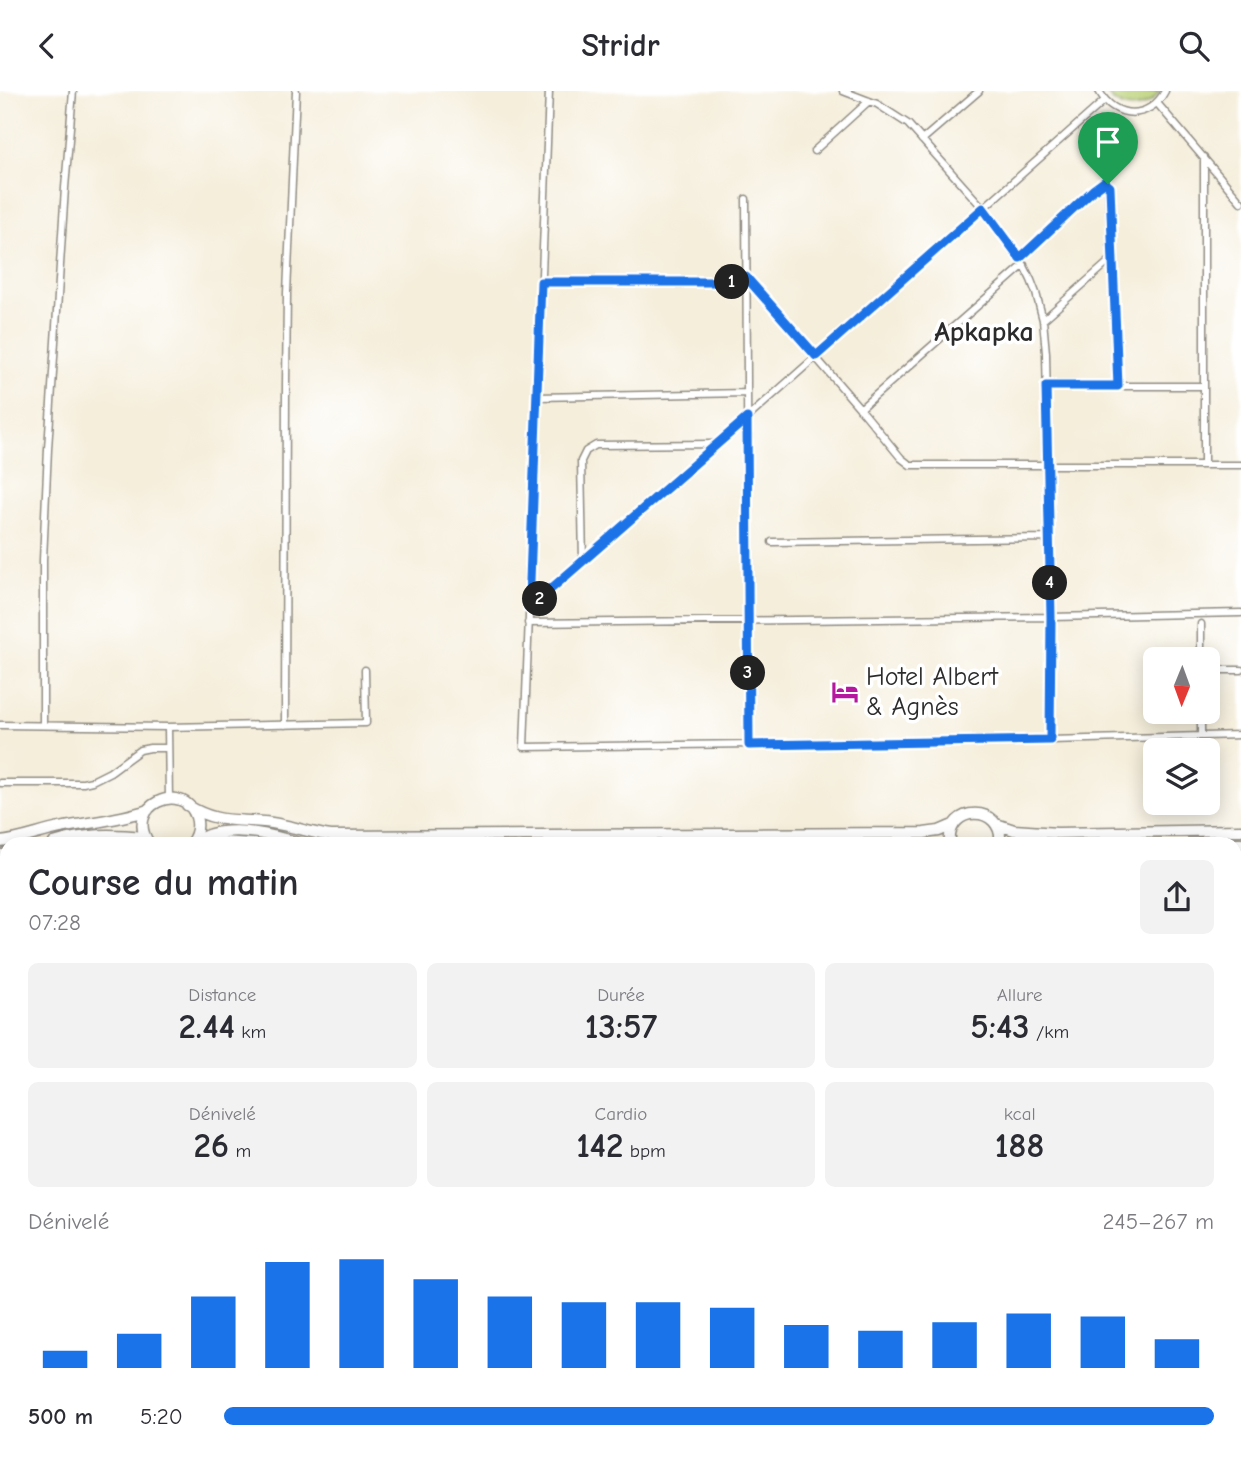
<!DOCTYPE html>
<html lang="fr">
<meta charset="utf-8">
<style>
body{margin:0;font-family:"Comic Neue",sans-serif;background:#f2f2f3;color:#2b2b33;height:100vh;display:flex;flex-direction:column;font-size:26px;white-space:nowrap}
*{box-sizing:border-box;margin:0}
p{font-size:23px;color:#7c7c81}
.icon{flex:none;width:38px;height:38px;fill:none;stroke:currentColor;stroke-width:2;stroke-linecap:round;stroke-linejoin:round}
.map{position:relative;flex:1;overflow:hidden}
.side{position:absolute;left:0px;top:746px;width:1242px;height:621px;display:flex;flex-direction:column;background:#fff;border-radius:21px 21px 0 0;box-shadow:0 4px 18px #0003}
.side>*{flex:none}
.needle{width:46px;rotate:181deg}
.controls{position:absolute;left:1143px;top:556px;display:grid;gap:14px}
.controls a{display:grid;place-items:center;width:77px;height:77px;border-radius:10px;background:#fff;box-shadow:0 4px 18px #0003;font-size:35px}
.pin{position:absolute;display:grid;place-items:center;width:60px;height:60px;color:#fff;margin:-72px -30px;border-radius:50% 50% 50% 0;rotate:-45deg;box-shadow:0 0 7px #0007}
.pin .icon{rotate:45deg}
.km{position:absolute;width:35px;height:35px;margin:-18px;border-radius:50%;background:#222;color:#fff;font-size:19px;line-height:35px;text-align:center}
.round{display:grid;place-items:center;flex:none;width:74px;height:74px;border-radius:10px;background:#f2f2f3}
.head{display:flex;align-items:center;justify-content:space-between;height:119px;padding:0 28px}
h1{font-size:38px;font-weight:800;line-height:52px}
.stats{display:grid;grid-template-columns:repeat(3,1fr);gap:10px;height:119px;padding:7px 28px}
.stats div{display:grid;align-content:center;border-radius:10px;background:#f2f2f3;text-align:center}
.stats b{font-size:35px;font-weight:800}
.stats small{font-size:19px;font-weight:400}
.stats p{font-size:19px}
.chart{height:196px;padding:14px 28px}
.chart p{display:flex;justify-content:space-between}
.chart svg{width:100%;height:126px;margin-top:7px;stroke:#1a73e8;stroke-width:6}
ul{padding:0 28px;list-style:none;font-size:23px}
li{display:grid;grid-template-columns:112px 84px 1fr;align-items:center;height:52px}
li i{height:18px;border-radius:9px;background:#1a73e8}
header{display:flex;justify-content:space-between;align-items:center;height:91px;padding:0 28px;background:#fff;font-size:32px;font-weight:800}
.map>svg:first-child{display:block}
.green{fill:#b9d075;stroke:#727e50;stroke-width:2}
.lines{fill:none;stroke-linecap:round;stroke-linejoin:round}
.street-casing{stroke:#908c83;stroke-width:9}
.secondary-casing{stroke:#908c83;stroke-width:11}
.highway-casing{stroke:#908c83;stroke-width:13}
.street{stroke:#fff;stroke-width:6}
.secondary{stroke:#fff;stroke-width:9}
.highway{stroke:#fff;stroke-width:10}
.rail-casing{stroke:#2b2b2b;stroke-width:4.5}
.rail{stroke:#fff;stroke-width:2;stroke-dasharray:5;stroke-linecap:butt}
.route-casing{stroke:#fff;stroke-width:14}
.route{stroke:#1a73e8;stroke-width:9}
.labels{text-anchor:middle;dominant-baseline:central;stroke-width:7;stroke-linejoin:round;paint-order:stroke}
.poi-label{font-size:26px;fill:#2b2b2b;stroke:#fff;text-anchor:start}
.neighbourhood-label{font-size:28px;font-weight:bold;fill:#2b2b2b;stroke:#fff}
</style>
<header><svg class="icon" aria-label="back" viewBox="0 0 24 24"><path d="M15 5l-7 7 7 7"/></svg>Stridr<svg class="icon" aria-label="search" viewBox="0 0 24 24"><circle cx="10" cy="10" r="6"/><path d="M15 15l6 6"/></svg></header>
<div class="map">
<svg width="1241" height="1366" viewBox="0 0 1241 1366">
<rect width="100%" height="100%" fill="#fff"/>
<filter id="ink" filterUnits="userSpaceOnUse"><feTurbulence type="fractalNoise" baseFrequency=".0143" numOctaves="2"/><feDisplacementMap in="SourceGraphic" scale="14" xChannelSelector="R" yChannelSelector="G"/><feConvolveMatrix kernelMatrix="1 2 1 2 8 2 1 2 1" color-interpolation-filters="sRGB"/></filter>
<filter id="wash" filterUnits="userSpaceOnUse"><feTurbulence type="fractalNoise" baseFrequency=".00686" numOctaves="4" result="noise"/><feDisplacementMap in="SourceGraphic" scale="28" xChannelSelector="R" yChannelSelector="G"/><feGaussianBlur stdDeviation="1.57" result="paint"/><feColorMatrix in="noise" values="0 0 0 0 0 0 0 0 0 0 0 0 0 0 0 0 0 1.4 0 .05"/><feComposite in="paint" operator="in"/></filter>
<g filter="url(#wash)">
<rect width="100%" height="100%" fill="#f5eedb"/>
<path class="green" d="M 1105,0 L 1160,0 C 1146,22 1119,22 1105,0 Z"/>
</g>
<g filter="url(#ink)">
<g class="lines">
<defs>
<path id="street" d="M 549,0 L 524,656 L 1050,649 L 1241,644
M 843,0 L 877,13 L 908,33 L 983,117 L 1020,167 L 1031,189 L 1036,202 L 1043,229 L 1046,262 L 1051,526 L 1050,649
M 1099,0 C 1115,29 1150,29 1165,0
M 1157,12 L 1241,111
M 922,49 L 979,0
M 814,60 L 869,10
M 746,108 L 749,654
M 1020,167 L 1102,92 L 1104,91 L 1108,93 L 1118,295
M 746,186 L 864,322 L 901,367 L 910,374 L 1241,374
M 541,191 L 746,191
M 1043,229 L 1113,167
M 1046,295 L 1204,295
M 537,306 L 747,302
M 860,318 L 1024,174
M 1204,374 L 1204,66
M 772,451 L 1049,447
M 583,470 L 581,370 L 586,360 L 596,354 L 715,353
M 529,517 L 747,327 L 1105,9
M 528,532 L 1051,526 L 1241,522
M 1201,569 L 1201,533
M 1208,579 L 1241,579
M 1201,621 L 1201,645
M 0,634 L 168,636 L 366,632 L 365,579
M 43,634 L 43,469 L 48,358 L 65,97 L 73,0
M 285,634 L 286,294 L 287,202 L 296,0
M 168,636 L 169,708
M 0,692 L 83,692 L 92,690 L 110,681 L 140,659 L 150,657 L 168,657
M 207,748 L 268,752
M 1236,760 L 1241,760
M 1236,775 L 1241,774
M 0,789 L 7,789
M 1236,803 L 1241,814
M 0,913 L 7,913
M 1236,943 L 1241,954
M 1239,1035 L 1241,1036
M 0,1091 L 7,1092
M 1236,1111 L 1241,1115
M 1236,1150 L 1241,1154
M 1236,1232 L 1241,1235
M 1236,1267 L 1241,1261
M 0,1294 L 7,1292
M 38,1360 L 39,1366
M 156,1360 L 157,1366
M 382,1360 L 443,1366
M 721,1360 L 750,1362
M 810,1360 C 830,1364 840,1366 860,1360
M 955,1360 L 956,1366
M 1176,1360 L 1178,1366
M 84,1366 L 93,1364
M 246,1366 L 248,1360
M 496,1366 L 499,1360
M 1121,1366 L 1132,1360
M 1235,1366 L 1241,1360"/>
<path id="secondary" d="M 1236,1123 L 1241,1127
M 1236,1138 L 1241,1142"/>
<path id="highway" d="M 187,714 C 218,734 238,727 272,732 C 292,735 311,742 331,745 L 924,742 L 939,740 L 953,734
M 996,733 L 1014,739 L 1057,742 L 1241,739
M 0,751 C 21,749 40,741 60,737 C 90,731 119,729 148,719
M 54,752 C 84,742 114,743 145,746
M 149,752 C 123,715 183,688 196,726 C 199,736 197,744 191,752
M 191,752 C 198,749 204,745 211,743 C 240,736 272,744 299,752
M 950,752 C 946,713 1004,713 1000,752
M 1203,752 L 1241,752
M 0,764 L 7,764"/>
</defs>
<use href="#street" class="street-casing"/>
<use href="#secondary" class="secondary-casing"/>
<use href="#highway" class="highway-casing"/>
<use href="#street" class="street"/>
<use href="#secondary" class="secondary"/>
<use href="#highway" class="highway"/>
<defs>
<path id="rail" d="M 1236,763 L 1241,763"/>
</defs>
<use href="#rail" class="rail-casing"/>
<use href="#rail" class="rail"/>
</g>
</g>
<g class="lines" filter="url(#ink)">
<defs>
<path id="route" d="M 1104,91 L 1110,96 L 1118,295 L 1046,295 L 1051,526 L 1050,649 L 749,654 L 747,327 L 529,517 L 541,191 L 746,191 L 746,186 L 816,265 L 983,117 L 1020,167 L 1093,99 Z"/>
</defs>
<use href="#route" class="route-casing"/>
<use href="#route" class="route"/>
</g>
<defs>
<symbol id="hotel-bare" viewBox="-9 -9 18 18"><path d="M-6-4.5h1.5V1H6V5H4.5V3h-9V5H-6ZM-4 0a1.8 1.8 0 1 1 3.6 0ZM.5 0V-2.5h3Q6-2.5 6 0Z" fill="#b5179e" stroke="#fff" stroke-width="2.5" paint-order="stroke"/></symbol>
</defs>
<g fill-rule="evenodd">
<use href="#hotel-bare" x="826" y="582" width="38" height="38"/>
</g>
<g class="labels">
<g class="poi-label">
<text x="866" y="586">Hotel Albert<tspan x="866" dy="30">&amp; Agnès</tspan></text>
</g>
<g class="neighbourhood-label">
<text x="984" y="241">Apkapka</text>
</g>
</g>
</svg>
<div class="controls">
<a><svg class="needle" viewBox="-14 -14 28 28"><path d="M0-13l5 13h-10z" fill="#e53935"/><path d="M0 13l5-13h-10z" fill="#7c7c81"/></svg></a>
<a><svg class="icon" aria-label="layers" viewBox="0 0 24 24"><path d="M12 4l9 5-9 5-9-5zM3 14l9 5 9-5"/></svg></a>
</div>
<div class="pin" style="left:1108px;top:93px;background:#1e9e55"><svg class="icon" aria-label="arrive" viewBox="0 0 24 24"><path d="M6 21V4h12l-3 4 3 4H6"/></svg></div>
<b class="km" style="left:732px;top:191px">1</b>
<b class="km" style="left:540px;top:508px">2</b>
<b class="km" style="left:748px;top:582px">3</b>
<b class="km" style="left:1050px;top:492px">4</b>
<section class="side">
<div class="head"><div><h1>Course du matin</h1><p>07:28</p></div><a class="round"><svg class="icon" aria-label="share" viewBox="0 0 24 24"><path d="M12 15V3M7 8l5-5 5 5M5 13v7h14v-7"/></svg></a></div>
<div class="stats">
<div><p>Distance</p><b>2.44<small> km</small></b></div>
<div><p>Durée</p><b>13:57</b></div>
<div><p>Allure</p><b>5:43<small> /km</small></b></div>
</div>
<div class="stats">
<div><p>Dénivelé</p><b>26<small> m</small></b></div>
<div><p>Cardio</p><b>142<small> bpm</small></b></div>
<div><p>kcal</p><b>188</b></div>
</div>
<div class="chart"><p><span>Dénivelé</span>245–267 m</p>
<svg viewBox="0 0 160 44" preserveAspectRatio="none"><path d="M5 44V38M15 44V32M25 44V19M35 44V7M45 44V6M55 44V13M65 44V19M75 44V21M85 44V21M95 44V23M105 44V29M115 44V31M125 44V28M135 44V25M145 44V26M155 44V34"/></svg>
</div>
<ul>
<li><b>500 m</b>5:20<i style="width:100%"></i></li>
</ul>
</section>
</div>
